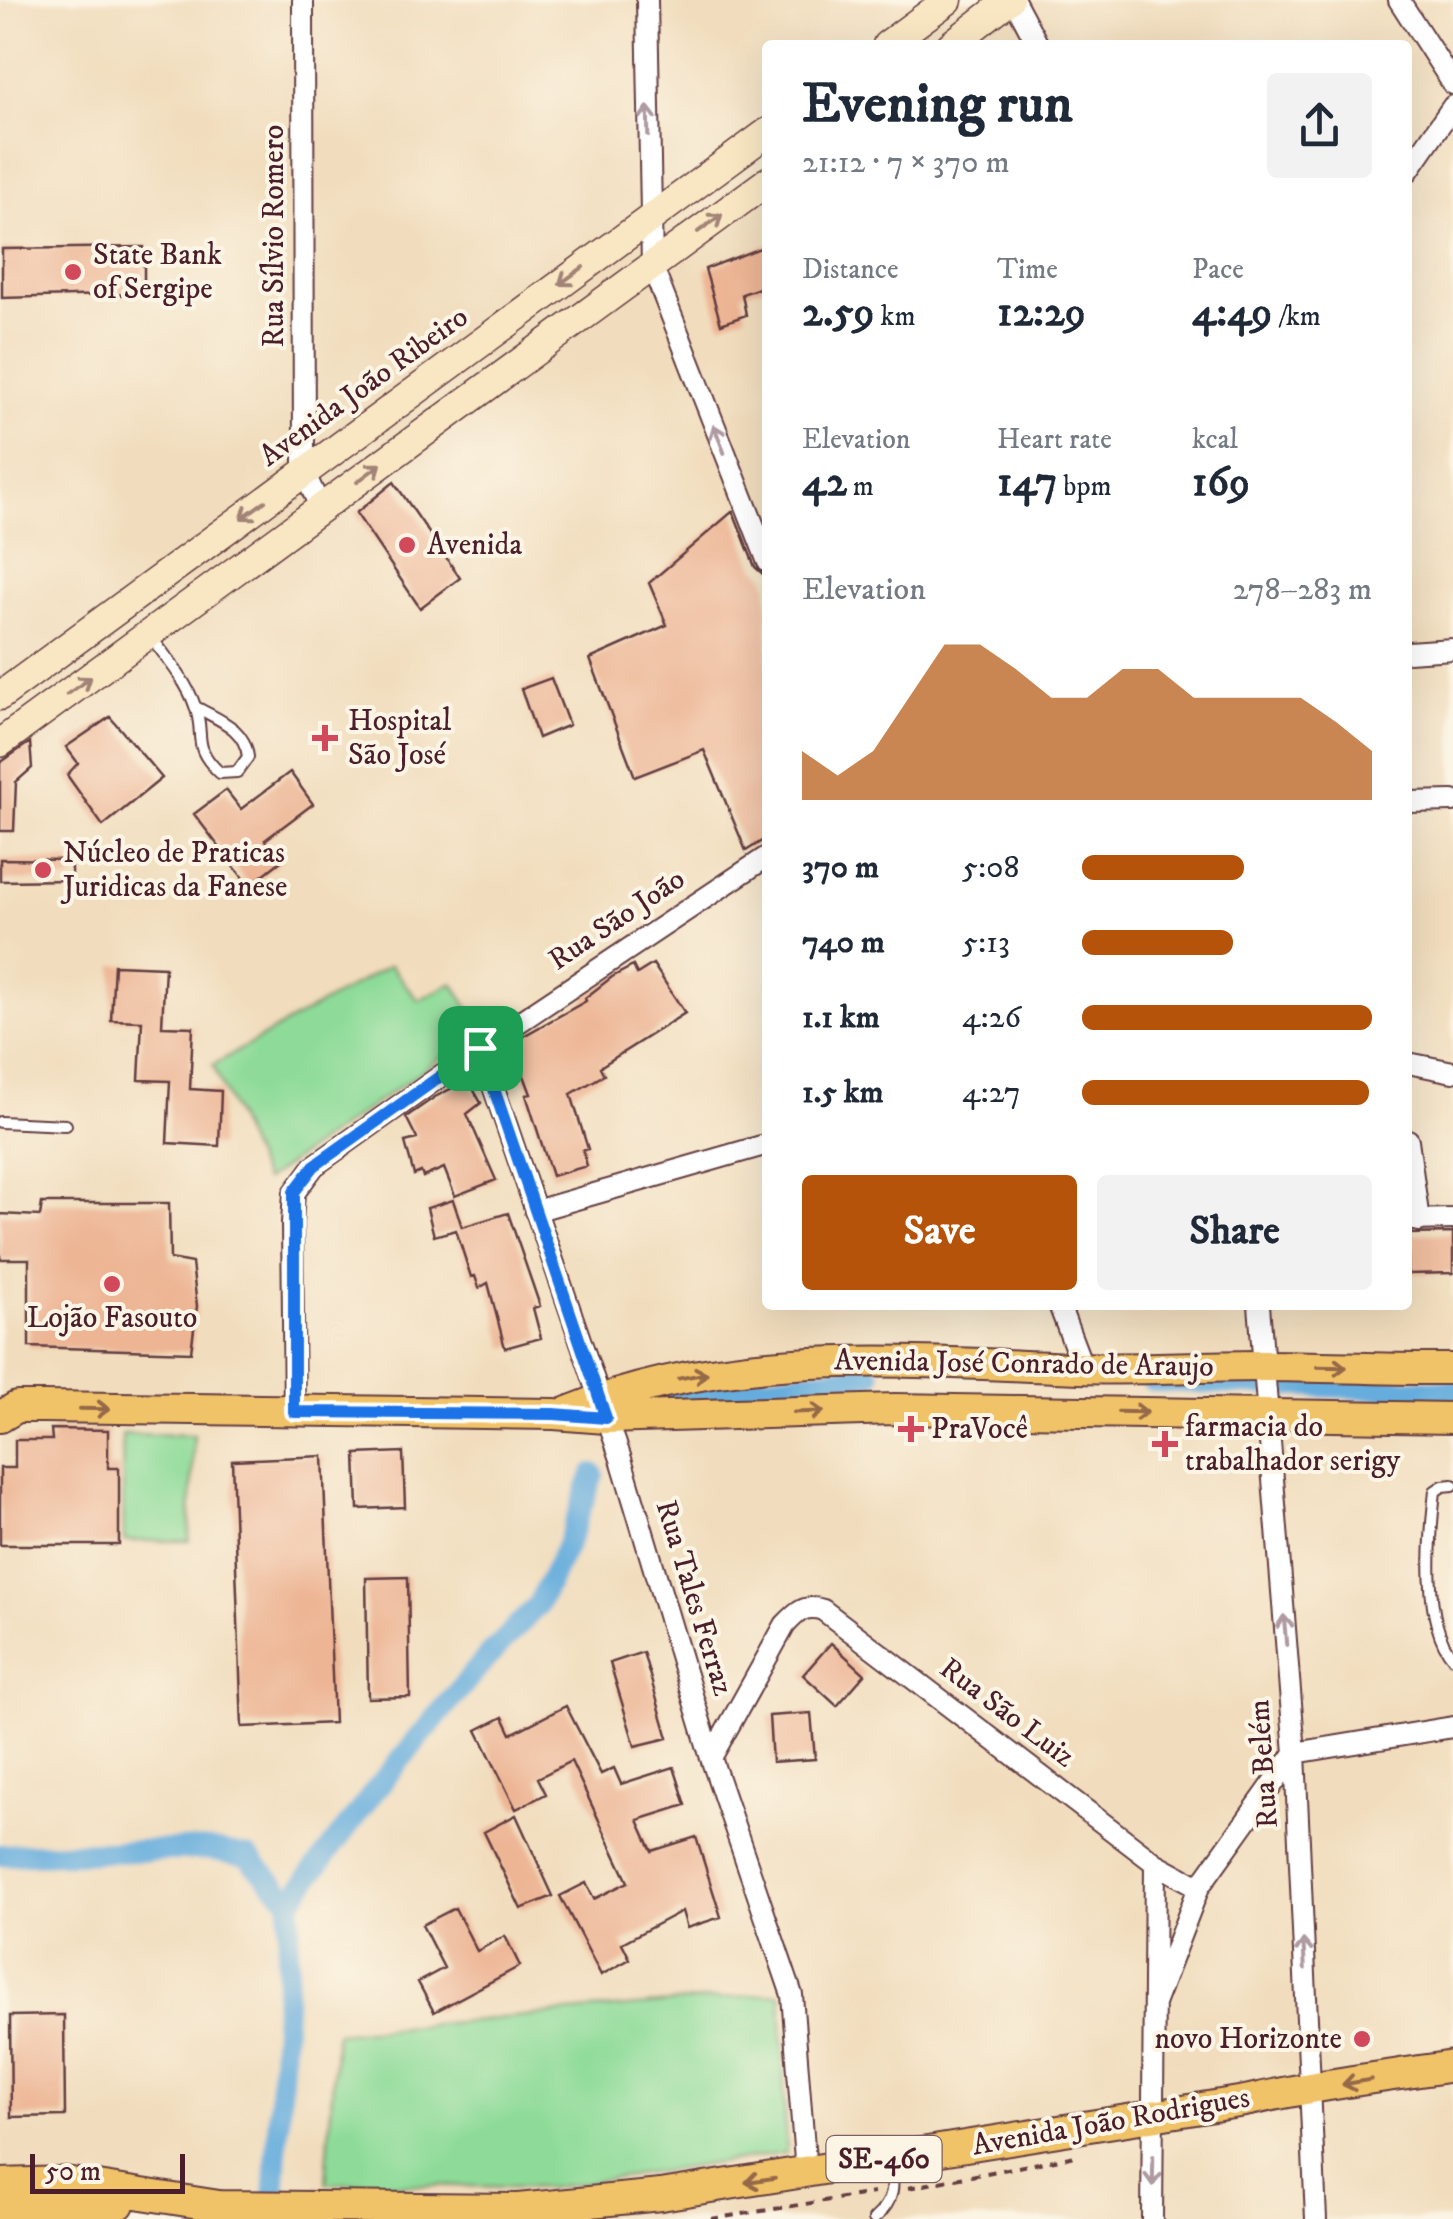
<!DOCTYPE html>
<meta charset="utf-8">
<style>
body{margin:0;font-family:"IM FELL DW Pica",serif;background:#f2f2f3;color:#1f2937;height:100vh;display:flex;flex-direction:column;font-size:38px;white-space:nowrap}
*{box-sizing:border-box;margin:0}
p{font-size:32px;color:#747a83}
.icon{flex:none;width:55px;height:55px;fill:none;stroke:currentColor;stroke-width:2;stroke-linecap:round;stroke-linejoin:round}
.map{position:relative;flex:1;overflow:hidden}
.panel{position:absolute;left:762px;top:40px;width:650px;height:1270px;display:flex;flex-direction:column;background:#fff;border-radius:10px;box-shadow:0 10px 40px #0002}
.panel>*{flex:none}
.scale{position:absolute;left:30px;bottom:25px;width:155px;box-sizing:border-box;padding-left:10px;border:5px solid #4a1f2b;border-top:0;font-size:28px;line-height:35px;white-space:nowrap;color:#4a1f2b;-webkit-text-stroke:8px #fcf5e5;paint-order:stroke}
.pin{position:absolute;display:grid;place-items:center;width:85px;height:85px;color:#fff;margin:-42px;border-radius:20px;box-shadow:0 5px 15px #0006}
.round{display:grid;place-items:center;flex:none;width:105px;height:105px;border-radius:10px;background:#f2f2f3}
.summary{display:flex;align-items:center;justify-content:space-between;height:170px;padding:0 40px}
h1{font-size:55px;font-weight:700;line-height:75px}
.figures{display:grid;grid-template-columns:repeat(3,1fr);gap:15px;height:170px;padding:10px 40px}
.figures div{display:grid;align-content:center}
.figures b{font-size:42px;font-weight:700}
.figures small{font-size:28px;font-weight:400}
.figures p{font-size:28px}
.chart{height:280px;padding:20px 40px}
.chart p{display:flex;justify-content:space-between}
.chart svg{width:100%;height:180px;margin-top:10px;fill:#b45309;opacity:.7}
.primary-button{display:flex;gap:20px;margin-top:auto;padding:20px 40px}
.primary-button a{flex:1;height:115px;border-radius:10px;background:#b45309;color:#fff;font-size:40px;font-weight:700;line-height:115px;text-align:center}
.primary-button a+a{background:#f2f2f3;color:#1f2937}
ul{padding:0 40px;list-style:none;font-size:32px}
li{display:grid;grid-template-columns:160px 120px 1fr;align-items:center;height:75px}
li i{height:25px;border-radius:12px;background:#b45309}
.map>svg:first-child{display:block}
.green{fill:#8edb99;stroke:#6c7d62;stroke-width:2.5}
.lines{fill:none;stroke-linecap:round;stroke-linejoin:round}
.canal{stroke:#66addd;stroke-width:22}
.building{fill:#edb594}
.lane-casing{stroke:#633c41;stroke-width:14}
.street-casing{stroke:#633c41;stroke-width:24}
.secondary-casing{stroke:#633c41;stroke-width:31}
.primary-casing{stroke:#633c41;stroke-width:34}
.path{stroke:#633c41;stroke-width:4;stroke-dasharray:8 8;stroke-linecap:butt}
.lane{stroke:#fff;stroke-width:10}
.street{stroke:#fff;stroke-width:20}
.secondary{stroke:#f9e7c3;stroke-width:28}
.primary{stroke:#f1c369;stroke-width:30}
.oneway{stroke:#ae9aa0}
.oneway2{stroke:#a28377}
.oneway3{stroke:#956947}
.route-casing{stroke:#fff;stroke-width:20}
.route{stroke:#1a73e8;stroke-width:12}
.poi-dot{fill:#d1495b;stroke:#fcf5e5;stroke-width:4}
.labels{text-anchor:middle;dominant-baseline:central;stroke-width:8;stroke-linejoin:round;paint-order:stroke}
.shield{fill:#fcf5e5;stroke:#7f5f63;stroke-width:2.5}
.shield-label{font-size:28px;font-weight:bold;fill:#4a1f2b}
.street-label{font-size:30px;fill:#4a1f2b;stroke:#fcf5e5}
.poi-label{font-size:30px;fill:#4a1f2b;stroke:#fcf5e5;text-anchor:start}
</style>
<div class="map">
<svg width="1453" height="2219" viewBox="0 0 1453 2219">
<rect width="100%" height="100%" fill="#fcf5e5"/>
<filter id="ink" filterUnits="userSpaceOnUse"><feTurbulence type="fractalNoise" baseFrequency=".01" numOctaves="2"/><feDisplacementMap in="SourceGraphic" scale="20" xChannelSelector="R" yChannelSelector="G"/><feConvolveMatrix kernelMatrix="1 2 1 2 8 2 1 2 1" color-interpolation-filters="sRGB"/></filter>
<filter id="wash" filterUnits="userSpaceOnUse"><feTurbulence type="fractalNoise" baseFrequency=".0048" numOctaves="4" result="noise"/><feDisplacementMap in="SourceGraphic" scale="40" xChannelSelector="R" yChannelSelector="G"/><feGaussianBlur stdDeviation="2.25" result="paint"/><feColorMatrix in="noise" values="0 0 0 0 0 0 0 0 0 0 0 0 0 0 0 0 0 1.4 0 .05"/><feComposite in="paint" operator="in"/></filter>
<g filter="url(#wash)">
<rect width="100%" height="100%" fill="#f1ddbd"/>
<path class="green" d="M 390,965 L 418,1000 L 453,983 L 482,1029 L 264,1181 L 213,1065 Z
M 122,1434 L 194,1435 L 189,1541 L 124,1541 Z
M 781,1993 L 786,2153 L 549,2188 L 326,2183 L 336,2033 Z"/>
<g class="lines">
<path class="canal" d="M 1152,1381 L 1453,1391
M 674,1395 L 870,1375
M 0,1855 L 209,1849 L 248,1857 L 291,1901
M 273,2219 L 291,1901 L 380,1784 L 481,1664 L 537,1606 L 568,1543 L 593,1474"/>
</g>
<g id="blocks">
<path class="building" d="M 768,245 L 768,285 L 742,294 L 746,315 L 721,324 L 705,269 Z
M 144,247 L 144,294 L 2,298 L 2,249 Z
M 394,482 L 460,578 L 420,608 L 356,513 Z
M 733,511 L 755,567 L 764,575 L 768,585 L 768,837 L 746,851 L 704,750 L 635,777 L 590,659 L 667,625 L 649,583 Z
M 551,678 L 569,725 L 538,738 L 521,689 Z
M 110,717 L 162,778 L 103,826 L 67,775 L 78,763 L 66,747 Z
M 30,742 L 32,768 L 16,782 L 14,831 L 0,831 L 0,763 Z
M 290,772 L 313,804 L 265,840 L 281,861 L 249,886 L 194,814 L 226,790 L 241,809 Z
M 0,859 L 70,860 L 72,880 L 0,881 Z
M 653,964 L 685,1013 L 600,1067 L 604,1075 L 571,1094 L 588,1149 L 583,1150 L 587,1166 L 552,1176 L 526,1095 L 531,1094 L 514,1049 L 520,1038 L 586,1001 L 585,998 L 612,977 L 633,966 L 637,974 Z
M 114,965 L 165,967 L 162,1026 L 193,1027 L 190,1089 L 221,1091 L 219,1146 L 167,1143 L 170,1081 L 139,1080 L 142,1021 L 111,1020 Z
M 468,1080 L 481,1103 L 467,1114 L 496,1180 L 455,1196 L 444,1168 L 423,1177 L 421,1172 L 414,1175 L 405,1142 L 417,1139 L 406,1117 L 435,1097 Z
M 453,1200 L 462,1227 L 508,1213 L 540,1306 L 533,1308 L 541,1338 L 505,1348 L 488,1283 L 479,1288 L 475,1276 L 471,1277 L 456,1230 L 434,1236 L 427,1208 Z
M 42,1203 L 169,1203 L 170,1259 L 192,1263 L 197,1306 L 191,1352 L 29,1347 L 29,1259 L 0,1259 L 0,1214 L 40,1216 Z
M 1453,1233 L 1453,1273 L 1408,1274 L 1408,1234 Z
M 51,1429 L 108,1430 L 108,1468 L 119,1468 L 119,1545 L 0,1545 L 0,1468 L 15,1468 L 15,1440 L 52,1440 Z
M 403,1452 L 405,1507 L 358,1509 L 356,1454 Z
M 323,1456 L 334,1723 L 242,1727 L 232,1460 Z
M 408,1577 L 410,1697 L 368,1698 L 366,1578 Z
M 831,1643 L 865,1674 L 837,1706 L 803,1675 Z
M 643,1652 L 668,1738 L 635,1746 L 610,1663 Z
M 566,1706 L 601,1774 L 614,1768 L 621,1784 L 674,1767 L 686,1805 L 638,1820 L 652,1851 L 696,1837 L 721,1917 L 687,1928 L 682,1911 L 622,1943 L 630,1959 L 601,1975 L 560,1896 L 586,1883 L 594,1899 L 628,1882 L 571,1761 L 538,1778 L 546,1794 L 516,1809 L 477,1730 L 503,1717 L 511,1734 Z
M 811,1713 L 815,1759 L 772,1762 L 769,1716 Z
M 516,1815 L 553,1896 L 521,1909 L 484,1832 Z
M 455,1908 L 477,1951 L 505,1936 L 520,1966 L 434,2012 L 418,1982 L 444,1968 L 422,1925 Z
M 64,2015 L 65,2116 L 11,2117 L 10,2016 Z"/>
</g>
</g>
<g filter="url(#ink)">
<use href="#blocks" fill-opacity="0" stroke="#633c41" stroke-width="2.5"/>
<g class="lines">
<defs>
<path id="lane" d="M 151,637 C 166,657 187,682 195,706 C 206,736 190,745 220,773 L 237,772 L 248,757 C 245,728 219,720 196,707
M 0,1122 L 66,1125
M 1453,1485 L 1443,1486 L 1435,1491 C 1430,1537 1422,1622 1453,1658
M 874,2219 C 896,2200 894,2186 890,2159"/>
<path id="street" d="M 303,0 L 304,472 L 321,509
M 647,0 L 652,266 L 768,562
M 1014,0 L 1038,45
M 1399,0 L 1453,84
M 1408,171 L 1453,106
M 1408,652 L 1453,649
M 1408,802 L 1453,801
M 480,1048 L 621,1459 L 711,1758 L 792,1995 L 806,2173
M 1408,1063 L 1453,1072
M 1408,1140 L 1419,1221
M 535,1211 L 768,1144
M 1410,1220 L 1453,1219
M 1059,1305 L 1083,1368
M 1259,1305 L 1295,1753 L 1316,2219
M 294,1412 L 292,1223 L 294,1193 L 314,1166 L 480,1048 L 768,856
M 711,1758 L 785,1625 C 797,1612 805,1604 823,1610 L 1155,1863 L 1199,1887
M 1154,2004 L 1199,1887 L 1295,1753 L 1453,1727
M 1152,2219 L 1155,1863"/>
<path id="secondary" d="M 887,45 L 948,0
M 951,45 L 1009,0
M 0,696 L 768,132
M 0,743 L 768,181"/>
<path id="primary" d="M 568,1412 C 732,1345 907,1362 1079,1368 C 1140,1370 1202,1366 1262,1366 C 1326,1366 1390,1370 1453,1369
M 0,1417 L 17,1407 L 43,1407 L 554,1414 L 606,1418 L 895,1409 L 1453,1418
M 0,2184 L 65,2182 L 219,2206 L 518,2209 L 661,2195 L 1245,2101 C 1314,2085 1384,2077 1453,2066
M 0,2209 L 119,2204"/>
</defs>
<use href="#lane" class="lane-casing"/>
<use href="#street" class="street-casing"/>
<use href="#secondary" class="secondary-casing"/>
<use href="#primary" class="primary-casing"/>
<path class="path" d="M 908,2188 L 1076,2156
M 711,2219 L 874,2193"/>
<use href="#lane" class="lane"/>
<use href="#street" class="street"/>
<use href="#secondary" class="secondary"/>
<use href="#primary" class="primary"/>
</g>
<defs><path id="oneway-shaft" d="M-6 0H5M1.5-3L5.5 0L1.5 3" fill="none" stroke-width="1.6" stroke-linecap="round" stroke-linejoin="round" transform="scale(2.5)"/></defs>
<g class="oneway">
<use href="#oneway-shaft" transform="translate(648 121) rotate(-91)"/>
<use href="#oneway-shaft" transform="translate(719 439) rotate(-111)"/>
<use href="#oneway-shaft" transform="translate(1285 1630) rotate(-95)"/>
<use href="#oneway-shaft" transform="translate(1304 1954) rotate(-93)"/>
<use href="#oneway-shaft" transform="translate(1153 2171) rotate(91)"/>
</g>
<g class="oneway2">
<use href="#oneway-shaft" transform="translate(710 223) rotate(-36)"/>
<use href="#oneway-shaft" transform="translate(571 276) rotate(144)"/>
<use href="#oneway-shaft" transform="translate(369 473) rotate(-37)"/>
<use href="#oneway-shaft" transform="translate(253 510) rotate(144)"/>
<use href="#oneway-shaft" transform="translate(79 686) rotate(-35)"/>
</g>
<g class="oneway3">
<use href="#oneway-shaft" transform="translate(1332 1367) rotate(1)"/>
<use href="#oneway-shaft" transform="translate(693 1376) rotate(-10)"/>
<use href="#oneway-shaft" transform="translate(95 1409) rotate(1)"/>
<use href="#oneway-shaft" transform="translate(809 1412) rotate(-2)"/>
<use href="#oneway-shaft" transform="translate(1133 1412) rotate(1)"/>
<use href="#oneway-shaft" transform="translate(1357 2082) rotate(170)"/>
<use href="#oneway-shaft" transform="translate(760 2180) rotate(171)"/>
</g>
</g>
<g class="lines" filter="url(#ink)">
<defs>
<path id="route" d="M 480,1048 L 606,1418 L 554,1414 L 294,1412 L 294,1192 L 314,1166 Z"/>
</defs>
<use href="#route" class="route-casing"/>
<use href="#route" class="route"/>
</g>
<g class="poi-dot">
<circle cx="73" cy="272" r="10"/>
<circle cx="407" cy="545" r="10"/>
<path d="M320 723h10v10h10v10h-10v10h-10v-10h-10v-10h10z"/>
<circle cx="43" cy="870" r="10"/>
<circle cx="112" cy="1284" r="10"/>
<path d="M906 1414h10v10h10v10h-10v10h-10v-10h-10v-10h10z"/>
<path d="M1160 1429h10v10h10v10h-10v10h-10v-10h-10v-10h10z"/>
<circle cx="1362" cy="2039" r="10"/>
</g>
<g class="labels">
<rect class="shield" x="826.5" y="2136" width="115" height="46" rx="8"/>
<g class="shield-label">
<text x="884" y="2159">SE-460</text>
</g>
<g class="street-label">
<text transform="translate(274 236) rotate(-90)">Rua Sílvio Romero</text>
<text transform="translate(364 387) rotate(-36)">Avenida João Ribeiro</text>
<text transform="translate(617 920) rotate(-34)">Rua São João</text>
<text transform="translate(1024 1364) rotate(1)">Avenida José Conrado de Araujo</text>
<text transform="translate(694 1598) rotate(73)">Rua Tales Ferraz</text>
<text transform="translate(1007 1713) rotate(37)">Rua São Luiz</text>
<text transform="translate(1264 1764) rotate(-94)">Rua Belém</text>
<text transform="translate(1111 2122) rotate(-10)">Avenida João Rodrigues</text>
</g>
<g class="poi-label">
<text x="93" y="255">State Bank<tspan x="93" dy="34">of Sergipe</tspan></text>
<text x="427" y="545">Avenida</text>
<text x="348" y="721">Hospital<tspan x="348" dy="34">São José</tspan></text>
<text x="63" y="853">Núcleo de Praticas<tspan x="63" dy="34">Juridicas da Fanese</tspan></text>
<text x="112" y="1318" text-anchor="middle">Lojão Fasouto</text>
<text x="1185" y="1427">farmacia do<tspan x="1185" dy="34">trabalhador serigy</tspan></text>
<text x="931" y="1429">PraVocê</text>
<text x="1342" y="2039" text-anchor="end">novo Horizonte</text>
</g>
</g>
</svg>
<div class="scale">50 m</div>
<div class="pin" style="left:480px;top:1048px;background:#1e9e55"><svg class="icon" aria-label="arrive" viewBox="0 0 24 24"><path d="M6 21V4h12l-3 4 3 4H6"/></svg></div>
<section class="panel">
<div class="summary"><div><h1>Evening run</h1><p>21:12 · 7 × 370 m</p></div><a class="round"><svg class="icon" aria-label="share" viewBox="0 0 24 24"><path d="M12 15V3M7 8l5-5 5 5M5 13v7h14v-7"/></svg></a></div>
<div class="figures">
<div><p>Distance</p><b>2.59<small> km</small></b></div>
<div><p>Time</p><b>12:29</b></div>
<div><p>Pace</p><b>4:49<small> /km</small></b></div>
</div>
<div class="figures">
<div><p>Elevation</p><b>42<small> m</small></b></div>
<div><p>Heart rate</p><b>147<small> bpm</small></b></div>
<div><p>kcal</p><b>169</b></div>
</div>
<div class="chart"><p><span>Elevation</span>278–283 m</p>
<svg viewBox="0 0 160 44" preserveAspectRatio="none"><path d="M0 44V32L10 38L20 32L30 19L40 6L50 6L60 12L70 19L80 19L90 12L100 12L110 19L120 19L130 19L140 19L150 25L160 32V44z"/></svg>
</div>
<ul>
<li><b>370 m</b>5:08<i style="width:56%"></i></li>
<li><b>740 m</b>5:13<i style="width:52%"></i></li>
<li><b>1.1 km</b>4:26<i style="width:100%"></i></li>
<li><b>1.5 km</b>4:27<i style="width:99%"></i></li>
</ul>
<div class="primary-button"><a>Save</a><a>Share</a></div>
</section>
</div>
